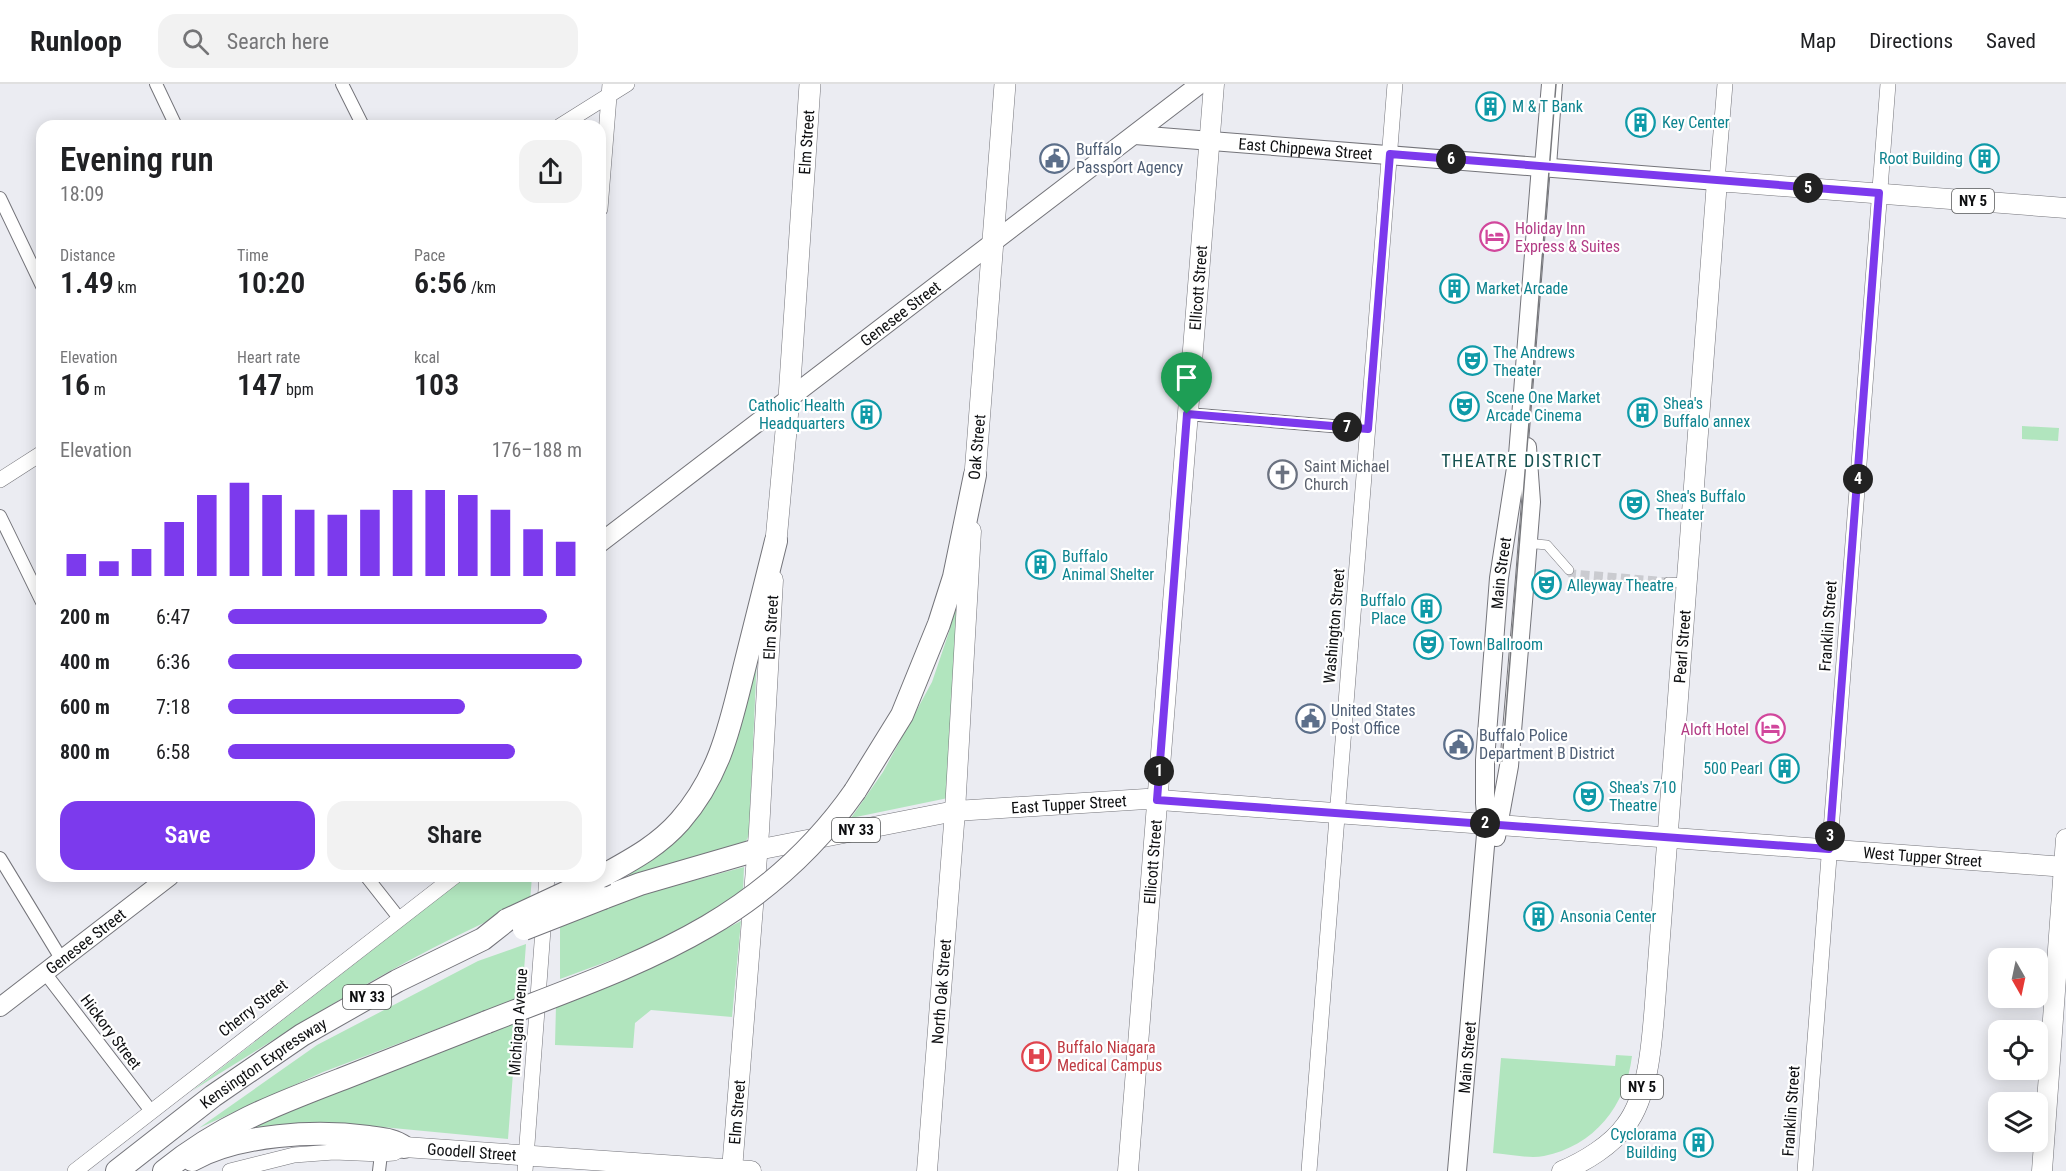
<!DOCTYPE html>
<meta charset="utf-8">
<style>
body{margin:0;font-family:"Roboto Condensed",sans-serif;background:#f2f2f2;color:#202124;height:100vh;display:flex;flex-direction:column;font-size:22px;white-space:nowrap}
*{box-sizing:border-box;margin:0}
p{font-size:20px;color:#757577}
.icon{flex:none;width:33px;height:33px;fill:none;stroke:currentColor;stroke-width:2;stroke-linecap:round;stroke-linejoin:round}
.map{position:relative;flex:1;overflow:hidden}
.drawer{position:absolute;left:36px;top:36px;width:570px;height:762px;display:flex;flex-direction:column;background:#fff;border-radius:18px;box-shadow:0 3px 15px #0003}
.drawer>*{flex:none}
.needle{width:39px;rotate:171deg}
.controls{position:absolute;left:1988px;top:864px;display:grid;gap:12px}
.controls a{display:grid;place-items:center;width:60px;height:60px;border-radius:12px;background:#fff;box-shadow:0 3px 15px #0003;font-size:30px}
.pin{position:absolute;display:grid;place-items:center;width:51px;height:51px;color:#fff;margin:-62px -26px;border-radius:50% 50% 50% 0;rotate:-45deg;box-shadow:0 0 6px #0007}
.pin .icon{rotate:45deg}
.km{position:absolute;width:30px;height:30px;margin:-15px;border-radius:50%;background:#222;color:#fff;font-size:16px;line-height:30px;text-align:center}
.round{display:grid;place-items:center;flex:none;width:63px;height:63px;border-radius:18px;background:#f2f2f2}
.head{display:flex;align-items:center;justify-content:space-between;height:102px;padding:0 24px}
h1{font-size:33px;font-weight:600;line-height:45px}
.figures{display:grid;grid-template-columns:repeat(3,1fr);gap:9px;height:102px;padding:6px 24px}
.figures div{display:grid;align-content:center}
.figures b{font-size:30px;font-weight:600}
.figures small{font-size:16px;font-weight:400}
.figures p{font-size:16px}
.chart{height:168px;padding:12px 24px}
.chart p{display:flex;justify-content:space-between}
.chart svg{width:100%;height:108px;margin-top:6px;stroke:#7c3aed;stroke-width:6}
.action{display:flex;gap:12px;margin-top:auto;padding:12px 24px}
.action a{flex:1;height:69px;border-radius:18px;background:#7c3aed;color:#fff;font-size:24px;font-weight:600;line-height:69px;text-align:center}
.action a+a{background:#f2f2f2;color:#202124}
ul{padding:0 24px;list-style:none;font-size:20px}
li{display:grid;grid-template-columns:96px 72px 1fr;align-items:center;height:45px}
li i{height:15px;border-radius:8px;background:#7c3aed}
header{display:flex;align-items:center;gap:36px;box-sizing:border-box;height:84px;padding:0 30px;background:#fff;border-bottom:2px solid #e0e0e0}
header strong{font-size:28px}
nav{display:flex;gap:33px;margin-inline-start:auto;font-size:21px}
.search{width:420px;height:54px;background:#f2f2f2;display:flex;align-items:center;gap:15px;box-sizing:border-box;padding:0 21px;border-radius:18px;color:#757577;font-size:22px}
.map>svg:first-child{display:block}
.green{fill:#b1e5be}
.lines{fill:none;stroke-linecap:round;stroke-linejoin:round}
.pedestrian-tunnel{stroke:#cacbd0;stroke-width:9;stroke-dasharray:9 4.5;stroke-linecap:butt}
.pedestrian-casing{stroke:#74747a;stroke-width:10}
.minor-casing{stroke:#74747a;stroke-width:14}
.tertiary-casing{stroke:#74747a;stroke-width:16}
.secondary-casing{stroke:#74747a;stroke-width:20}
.primary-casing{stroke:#74747a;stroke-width:21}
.trunk-casing{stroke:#74747a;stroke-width:22}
.motorway-casing{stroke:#74747a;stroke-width:24}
.pedestrian{stroke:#fff;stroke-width:9}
.minor{stroke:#fff;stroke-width:12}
.tertiary{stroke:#fff;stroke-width:15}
.secondary{stroke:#fff;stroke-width:18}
.primary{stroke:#fff;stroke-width:20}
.trunk{stroke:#fff;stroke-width:21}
.motorway{stroke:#fff;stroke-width:22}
.tram{stroke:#78797d;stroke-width:1.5}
.motorway-bridge-casing{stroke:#74747a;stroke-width:24;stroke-linecap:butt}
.motorway-bridge{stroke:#fff;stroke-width:22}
.route-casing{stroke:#fff;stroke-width:12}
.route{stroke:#7c3aed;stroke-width:8}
.labels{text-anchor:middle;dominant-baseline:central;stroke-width:4.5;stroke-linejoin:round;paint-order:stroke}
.shield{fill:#fff;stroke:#565758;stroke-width:1.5}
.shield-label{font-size:15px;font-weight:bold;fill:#0e0f11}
.culture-label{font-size:16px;fill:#0d838f;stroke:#fff;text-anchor:start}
.street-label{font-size:16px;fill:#0e0f11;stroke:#fff}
.service-label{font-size:16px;fill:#4e5e75;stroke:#fff;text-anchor:start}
.hotel-label{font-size:16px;fill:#b23c85;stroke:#fff;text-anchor:start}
.worship-label{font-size:16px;fill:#5b616d;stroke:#fff;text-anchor:start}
.health-label{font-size:16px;fill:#be3a42;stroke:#fff;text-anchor:start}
.neighbourhood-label{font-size:18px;letter-spacing:1.5px;fill:#155150;stroke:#fff}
</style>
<header>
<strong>Runloop</strong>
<div class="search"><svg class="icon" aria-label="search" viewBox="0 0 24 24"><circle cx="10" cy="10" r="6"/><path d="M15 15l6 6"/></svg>Search here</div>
<nav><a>Map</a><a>Directions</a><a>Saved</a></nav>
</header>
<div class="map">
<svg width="2066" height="1087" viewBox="0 0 2066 1087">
<rect width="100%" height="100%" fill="#ebecf2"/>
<path class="green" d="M 2022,342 L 2059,344 L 2058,357 L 2022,355 Z
M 961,494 L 948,714 L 851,734 L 883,688 L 932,598 L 949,548 Z
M 757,571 L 749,751 L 745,759 L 625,797 L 630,790 L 680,750 Z
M 744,783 L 743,808 L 707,832 L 644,864 L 560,895 L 560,841 L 628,814 Z
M 467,792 L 532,792 L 530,818 C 410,869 301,938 192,1007 Z
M 741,837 L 732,933 L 651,926 L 635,939 L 633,964 L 555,961 L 556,921 L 700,858 Z
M 526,860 L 522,913 L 323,988 L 199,1044 L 317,961 L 478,877 Z
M 517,936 L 508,1055 L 340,1039 L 305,1040 L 234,1053 L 259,1038 Z
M 1616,971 L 1632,972 C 1626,1022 1594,1062 1544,1072 C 1529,1075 1508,1070 1493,1069 L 1501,974 L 1615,982 Z"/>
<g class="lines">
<path class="pedestrian-tunnel" d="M 1569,486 L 1572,490 L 1668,498"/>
<defs>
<path id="pedestrian" d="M 1536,460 L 1547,461 L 1569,486
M 1668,498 L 1687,499"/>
<path id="minor" d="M 156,0 L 176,42
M 342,0 L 363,42
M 1541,82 L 1548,0
M 1550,82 L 1556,0
M 0,114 L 42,202
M 1187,330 L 1368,345
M 0,432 L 42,518
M 0,774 L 62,876
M 366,792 L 399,834
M 45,889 L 151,1027
M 379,1087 L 381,1070"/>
<path id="tertiary" d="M 560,42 L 627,0
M 1717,97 L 1725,0
M 600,125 L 610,0
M 0,396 L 42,369
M 75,1087 L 455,792
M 230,1087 L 294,1071 L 334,1068 L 381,1070 L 394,1069 L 404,1063
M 525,1087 L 547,792
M 1309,1087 L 1395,0
M 1805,1087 L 1888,0"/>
<g id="secondary">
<path id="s1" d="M 1135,51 L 1717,97"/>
<path id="s2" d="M 600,459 L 1200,0"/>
<path d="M 1496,753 L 1509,682 L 1525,494 L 1531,418 L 1527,363"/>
<path id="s3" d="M 0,923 L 170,792"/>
<path id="s4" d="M 1457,1087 L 1487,739 L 1485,719 L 1485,676 L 1499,494 L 1518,371 L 1541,82"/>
</g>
<g id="primary">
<path id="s5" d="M 757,766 L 955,727 L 1146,715 L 2066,783"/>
<path id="s6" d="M 404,1063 L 751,1087"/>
<path id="s7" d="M 732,1086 L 759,747 L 773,496"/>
<path id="s8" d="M 927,1087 L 955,727 L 971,447"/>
<path id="s9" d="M 1128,1087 L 1214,0"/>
<path id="s10" d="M 1562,1087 C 1584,1078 1612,1061 1626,1041 C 1649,1011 1652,956 1655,919 L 1717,97 L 2066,124"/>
<path d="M 2042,1087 L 2066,755"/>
</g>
<g id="trunk">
<path d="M 975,391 L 1005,0"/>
<path id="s11" d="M 776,457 L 789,314 L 810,0"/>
</g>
<g id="motorway">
<path d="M 855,707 L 902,631 L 939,540 L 954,493 L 975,391"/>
<path d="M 606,790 C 633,775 659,761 680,737 C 722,689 731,637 746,577 C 756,537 766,497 776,457"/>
<path d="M 603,814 L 640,800 L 757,766"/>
<path d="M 192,1076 C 239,1050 316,1046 368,1053 C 381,1055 393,1055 404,1063"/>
<path id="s12" d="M 117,1087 L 213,1012 L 302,951 L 397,897 L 483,855 L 507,836"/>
<path d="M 164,1087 C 221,1041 274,1021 342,995 C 390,976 438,957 487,938"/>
</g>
</defs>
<use href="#pedestrian" class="pedestrian-casing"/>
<use href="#minor" class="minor-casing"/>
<use href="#tertiary" class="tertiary-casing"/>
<use href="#secondary" class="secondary-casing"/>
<use href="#primary" class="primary-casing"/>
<use href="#trunk" class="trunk-casing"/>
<use href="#motorway" class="motorway-casing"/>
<use href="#pedestrian" class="pedestrian"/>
<use href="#minor" class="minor"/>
<use href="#tertiary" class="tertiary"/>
<use href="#secondary" class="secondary"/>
<use href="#primary" class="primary"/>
<use href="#trunk" class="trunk"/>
<use href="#motorway" class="motorway"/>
<path class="tram" d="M 1502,677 L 1556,0"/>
<defs>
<path id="motorway-bridge" d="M 507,836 L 606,790
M 524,845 L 603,814
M 487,938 C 633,881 760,843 855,707"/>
</defs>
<use href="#motorway-bridge" class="motorway-bridge-casing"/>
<use href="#motorway-bridge" class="motorway-bridge"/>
</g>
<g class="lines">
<defs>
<path id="route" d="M 1390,70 L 1879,109 L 1829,765 L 1157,716 L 1187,330 L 1368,345 Z"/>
</defs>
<use href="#route" class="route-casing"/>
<use href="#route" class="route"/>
</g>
<defs>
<symbol id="building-ring" viewBox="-11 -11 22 22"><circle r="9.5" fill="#fff" stroke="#0f9aa8" stroke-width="1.5"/><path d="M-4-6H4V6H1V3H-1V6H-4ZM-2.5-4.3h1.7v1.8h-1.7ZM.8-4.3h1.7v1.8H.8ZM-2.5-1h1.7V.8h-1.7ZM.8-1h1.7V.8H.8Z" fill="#0f9aa8"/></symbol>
<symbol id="civic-ring" viewBox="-11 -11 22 22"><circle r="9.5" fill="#fff" stroke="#5c6f8a" stroke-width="1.5"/><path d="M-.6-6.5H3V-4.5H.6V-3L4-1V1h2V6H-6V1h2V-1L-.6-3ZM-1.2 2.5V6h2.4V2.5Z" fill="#5c6f8a"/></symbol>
<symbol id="hotel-ring" viewBox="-11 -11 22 22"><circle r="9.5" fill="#fff" stroke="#d1479c" stroke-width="1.5"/><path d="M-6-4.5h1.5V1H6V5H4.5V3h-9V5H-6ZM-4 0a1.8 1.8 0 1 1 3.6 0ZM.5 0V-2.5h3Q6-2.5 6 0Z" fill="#d1479c"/></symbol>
<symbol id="theatre-ring" viewBox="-11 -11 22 22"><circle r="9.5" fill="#fff" stroke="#0f9aa8" stroke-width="1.5"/><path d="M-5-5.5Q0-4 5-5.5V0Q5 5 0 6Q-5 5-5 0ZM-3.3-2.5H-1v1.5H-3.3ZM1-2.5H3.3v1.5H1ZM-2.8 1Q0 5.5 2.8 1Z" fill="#0f9aa8"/></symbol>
<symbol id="church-ring" viewBox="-11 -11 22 22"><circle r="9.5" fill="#fff" stroke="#6b7280" stroke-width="1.5"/><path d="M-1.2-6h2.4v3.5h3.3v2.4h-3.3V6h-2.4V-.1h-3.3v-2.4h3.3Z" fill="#6b7280"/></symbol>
<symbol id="hospital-ring" viewBox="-11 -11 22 22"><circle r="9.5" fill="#fff" stroke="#e0444e" stroke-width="1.5"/><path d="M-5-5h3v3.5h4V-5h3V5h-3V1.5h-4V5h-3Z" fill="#e0444e"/></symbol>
</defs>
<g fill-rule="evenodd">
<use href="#building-ring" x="1474" y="6" width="33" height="33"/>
<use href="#building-ring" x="1624" y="22" width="33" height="33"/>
<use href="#civic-ring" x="1038" y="58" width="33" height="33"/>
<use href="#building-ring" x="1968" y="58" width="33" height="33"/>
<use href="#hotel-ring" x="1478" y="136" width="33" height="33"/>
<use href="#building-ring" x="1438" y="188" width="33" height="33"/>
<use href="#theatre-ring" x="1456" y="260" width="33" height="33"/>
<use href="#theatre-ring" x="1448" y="306" width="33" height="33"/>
<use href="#building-ring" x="1626" y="312" width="33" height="33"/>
<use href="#building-ring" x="850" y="314" width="33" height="33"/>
<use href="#church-ring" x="1266" y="374" width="33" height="33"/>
<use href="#theatre-ring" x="1618" y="404" width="33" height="33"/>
<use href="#building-ring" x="1024" y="464" width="33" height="33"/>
<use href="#theatre-ring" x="1530" y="484" width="33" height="33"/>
<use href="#building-ring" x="1410" y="508" width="33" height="33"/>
<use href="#theatre-ring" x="1412" y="544" width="33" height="33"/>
<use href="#civic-ring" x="1294" y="618" width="33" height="33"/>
<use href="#hotel-ring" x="1754" y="628" width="33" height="33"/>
<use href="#civic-ring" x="1442" y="644" width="33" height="33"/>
<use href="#building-ring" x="1768" y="668" width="33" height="33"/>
<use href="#theatre-ring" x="1572" y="696" width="33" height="33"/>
<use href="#building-ring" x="1522" y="816" width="33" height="33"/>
<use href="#hospital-ring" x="1020" y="956" width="33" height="33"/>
<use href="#building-ring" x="1682" y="1042" width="33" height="33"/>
</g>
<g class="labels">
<g class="shield">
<rect x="1952" y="105" width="42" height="24" rx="4.5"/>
<rect x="832" y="734" width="48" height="24" rx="4.5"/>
<rect x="343" y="901" width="48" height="24" rx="4.5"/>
<rect x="1621" y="991" width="42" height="24" rx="4.5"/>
</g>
<g class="shield-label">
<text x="1973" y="117">NY 5</text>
<text x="856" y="746">NY 33</text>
<text x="367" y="913">NY 33</text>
<text x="1642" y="1003">NY 5</text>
</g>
<g class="culture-label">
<text x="1512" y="22">M &amp; T Bank</text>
<text x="1662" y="38">Key Center</text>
<text x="1963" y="74" text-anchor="end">Root Building</text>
<text x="1476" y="204">Market Arcade</text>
<text x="1493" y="268">The Andrews<tspan x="1493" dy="18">Theater</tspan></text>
<text x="1486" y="313">Scene One Market<tspan x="1486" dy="18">Arcade Cinema</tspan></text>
<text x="1663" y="319">Shea's<tspan x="1663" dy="18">Buffalo annex</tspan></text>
<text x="845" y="321" text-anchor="end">Catholic Health<tspan x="845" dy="18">Headquarters</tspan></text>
<text x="1656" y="412">Shea's Buffalo<tspan x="1656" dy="18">Theater</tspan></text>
<text x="1062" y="472">Buffalo<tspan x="1062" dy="18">Animal Shelter</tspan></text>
<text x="1567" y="501">Alleyway Theatre</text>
<text x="1406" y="516" text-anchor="end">Buffalo<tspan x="1406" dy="18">Place</tspan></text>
<text x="1449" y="560">Town Ballroom</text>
<text x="1763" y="684" text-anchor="end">500 Pearl</text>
<text x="1609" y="703">Shea's 710<tspan x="1609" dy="18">Theatre</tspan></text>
<text x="1560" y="832">Ansonia Center</text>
<text x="1677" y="1050" text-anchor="end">Cyclorama<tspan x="1677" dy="18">Building</tspan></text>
</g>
<g class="street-label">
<text stroke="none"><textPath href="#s11" startOffset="400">Elm Street</textPath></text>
<text stroke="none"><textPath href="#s1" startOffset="171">East Chippewa Street</textPath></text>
<text stroke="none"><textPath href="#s9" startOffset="886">Ellicott Street</textPath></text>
<text stroke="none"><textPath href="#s2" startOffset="378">Genesee Street</textPath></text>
<text transform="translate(977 363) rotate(-85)">Oak Street</text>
<text stroke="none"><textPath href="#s4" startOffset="600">Main Street</textPath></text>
<text transform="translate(1334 542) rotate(-85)">Washington Street</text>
<text transform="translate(1828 542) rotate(-86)">Franklin Street</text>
<text stroke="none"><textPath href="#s7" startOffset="544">Elm Street</textPath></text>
<text stroke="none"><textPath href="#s10" startOffset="564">Pearl Street</textPath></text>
<text stroke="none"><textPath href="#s5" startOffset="316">East Tupper Street</textPath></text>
<text stroke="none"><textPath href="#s5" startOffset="1172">West Tupper Street</textPath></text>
<text stroke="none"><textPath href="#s9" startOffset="310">Ellicott Street</textPath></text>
<text stroke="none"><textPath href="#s3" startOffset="108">Genesee Street</textPath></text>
<text stroke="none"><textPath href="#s8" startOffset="180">North Oak Street</textPath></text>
<text transform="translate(253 924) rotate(-38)">Cherry Street</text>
<text transform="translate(518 938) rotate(-86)">Michigan Avenue</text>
<text transform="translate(111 948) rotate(53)">Hickory Street</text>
<text stroke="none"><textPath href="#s4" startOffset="114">Main Street</textPath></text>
<text stroke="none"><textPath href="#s12" startOffset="182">Kensington Expressway</textPath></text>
<text transform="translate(1791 1027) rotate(-86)">Franklin Street</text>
<text stroke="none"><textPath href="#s7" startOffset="58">Elm Street</textPath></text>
<text stroke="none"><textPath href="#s6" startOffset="68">Goodell Street</textPath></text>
</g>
<g class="service-label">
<text x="1076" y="65">Buffalo<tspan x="1076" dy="18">Passport Agency</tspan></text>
<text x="1331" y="626">United States<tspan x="1331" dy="18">Post Office</tspan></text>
<text x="1479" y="651">Buffalo Police<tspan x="1479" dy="18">Department B District</tspan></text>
</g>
<g class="hotel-label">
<text x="1515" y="144">Holiday Inn<tspan x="1515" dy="18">Express &amp; Suites</tspan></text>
<text x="1749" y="645" text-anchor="end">Aloft Hotel</text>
</g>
<g class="worship-label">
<text x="1304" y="382">Saint Michael<tspan x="1304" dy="18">Church</tspan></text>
</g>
<g class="health-label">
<text x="1057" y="963">Buffalo Niagara<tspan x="1057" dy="18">Medical Campus</tspan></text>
</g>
<g class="neighbourhood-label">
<text x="1522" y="376">THEATRE DISTRICT</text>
</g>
</g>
</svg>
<div class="controls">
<a><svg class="needle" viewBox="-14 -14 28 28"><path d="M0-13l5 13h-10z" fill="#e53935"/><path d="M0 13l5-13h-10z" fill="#757577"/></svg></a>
<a><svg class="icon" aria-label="locate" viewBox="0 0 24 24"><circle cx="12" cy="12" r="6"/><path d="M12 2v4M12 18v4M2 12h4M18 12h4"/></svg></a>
<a><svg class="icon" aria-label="layers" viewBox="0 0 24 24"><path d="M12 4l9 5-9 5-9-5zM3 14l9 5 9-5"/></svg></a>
</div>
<div class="pin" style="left:1187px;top:330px;background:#1e9e55"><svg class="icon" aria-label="arrive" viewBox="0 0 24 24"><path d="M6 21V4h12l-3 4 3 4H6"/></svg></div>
<b class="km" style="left:1159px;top:687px">1</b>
<b class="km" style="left:1485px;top:739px">2</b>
<b class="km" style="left:1830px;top:752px">3</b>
<b class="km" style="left:1858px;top:395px">4</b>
<b class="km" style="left:1808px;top:104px">5</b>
<b class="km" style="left:1451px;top:75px">6</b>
<b class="km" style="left:1347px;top:343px">7</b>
<section class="drawer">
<div class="head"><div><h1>Evening run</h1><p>18:09</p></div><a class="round"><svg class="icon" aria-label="share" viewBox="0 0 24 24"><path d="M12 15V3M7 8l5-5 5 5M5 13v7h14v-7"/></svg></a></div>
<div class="figures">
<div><p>Distance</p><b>1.49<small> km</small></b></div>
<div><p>Time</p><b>10:20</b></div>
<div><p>Pace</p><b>6:56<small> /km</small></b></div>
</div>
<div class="figures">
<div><p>Elevation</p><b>16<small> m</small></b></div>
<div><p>Heart rate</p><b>147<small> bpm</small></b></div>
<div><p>kcal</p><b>103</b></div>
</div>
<div class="chart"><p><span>Elevation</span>176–188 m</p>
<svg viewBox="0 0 160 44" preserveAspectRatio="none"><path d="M5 44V35M15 44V38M25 44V33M35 44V22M45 44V11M55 44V6M65 44V11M75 44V17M85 44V19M95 44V17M105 44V9M115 44V9M125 44V11M135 44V17M145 44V25M155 44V30"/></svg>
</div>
<ul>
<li><b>200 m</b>6:47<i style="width:90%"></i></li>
<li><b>400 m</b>6:36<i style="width:100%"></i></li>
<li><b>600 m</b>7:18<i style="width:67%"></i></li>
<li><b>800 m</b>6:58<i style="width:81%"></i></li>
</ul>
<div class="action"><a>Save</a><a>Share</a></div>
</section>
</div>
